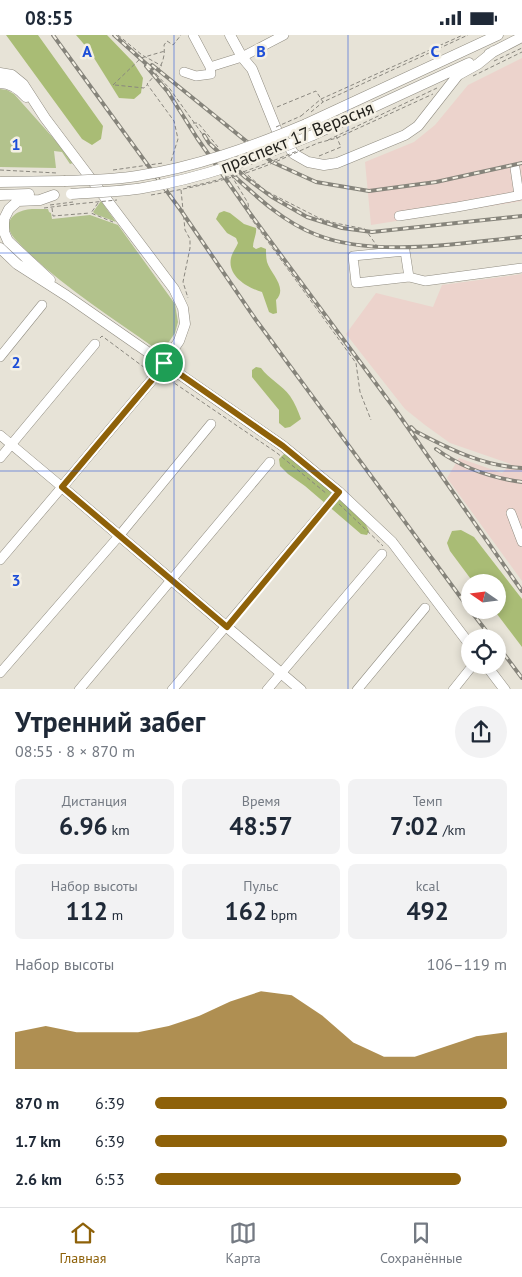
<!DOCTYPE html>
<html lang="ru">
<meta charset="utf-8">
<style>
body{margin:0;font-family:"PT Sans",sans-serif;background:#f2f2f3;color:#1f2937;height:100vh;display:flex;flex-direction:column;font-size:19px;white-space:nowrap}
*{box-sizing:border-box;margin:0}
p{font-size:16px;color:#747a83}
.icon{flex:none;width:28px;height:28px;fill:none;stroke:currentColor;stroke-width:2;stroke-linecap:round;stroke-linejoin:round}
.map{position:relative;height:654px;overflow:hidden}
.side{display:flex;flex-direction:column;background:#fff;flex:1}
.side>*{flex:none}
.needle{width:32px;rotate:284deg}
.buttons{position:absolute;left:461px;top:539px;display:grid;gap:10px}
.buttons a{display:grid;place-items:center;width:45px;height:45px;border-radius:50%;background:#fff;box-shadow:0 2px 8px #0003;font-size:25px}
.pin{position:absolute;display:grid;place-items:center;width:42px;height:42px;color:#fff;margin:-21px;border:2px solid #fff;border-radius:50%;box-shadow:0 1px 5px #0007}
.round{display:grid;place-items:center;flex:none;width:52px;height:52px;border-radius:26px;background:#f2f2f3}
.overview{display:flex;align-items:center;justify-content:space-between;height:85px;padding:0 15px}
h1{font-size:28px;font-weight:700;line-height:38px}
.stats{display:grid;grid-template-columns:repeat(3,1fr);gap:8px;height:85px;padding:5px 15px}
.stats div{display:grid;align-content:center;border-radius:8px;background:#f2f2f3;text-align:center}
.stats b{font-size:25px;font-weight:700}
.stats small{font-size:14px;font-weight:400}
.stats p{font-size:14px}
.chart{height:140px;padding:10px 15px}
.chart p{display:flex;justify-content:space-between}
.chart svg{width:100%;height:90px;margin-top:5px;fill:#8e6109;opacity:.7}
ul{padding:0 15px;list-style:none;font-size:16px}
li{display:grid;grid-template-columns:80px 60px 1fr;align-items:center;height:38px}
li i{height:12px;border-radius:6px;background:#8e6109}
.status{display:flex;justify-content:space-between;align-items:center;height:35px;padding:0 25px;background:#fff;direction:ltr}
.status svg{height:14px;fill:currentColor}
.tab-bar{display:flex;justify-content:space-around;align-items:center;height:70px;border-top:1px solid #e0e1e3;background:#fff;font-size:14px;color:#747a83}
.tab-bar a{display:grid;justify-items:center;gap:2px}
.tab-bar .selected{color:#8e6109}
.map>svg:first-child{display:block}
.industrial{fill:#ecd3cc}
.green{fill:#b2c28c}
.forest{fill:#a9bc75}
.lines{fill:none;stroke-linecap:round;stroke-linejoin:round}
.minor-casing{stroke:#908c81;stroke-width:10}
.major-casing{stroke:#908c81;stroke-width:11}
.path{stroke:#8a877f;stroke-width:1;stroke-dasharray:4 2.5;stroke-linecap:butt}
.minor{stroke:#fff;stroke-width:9}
.major{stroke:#fff;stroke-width:10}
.rail-casing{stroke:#86847b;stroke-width:4}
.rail{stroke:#f4f0e4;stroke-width:2;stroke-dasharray:5.5;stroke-linecap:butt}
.major-bridge-casing{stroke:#908c81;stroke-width:11;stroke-linecap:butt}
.path-bridge{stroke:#8a877f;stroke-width:1;stroke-dasharray:4 2.5;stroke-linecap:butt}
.major-bridge{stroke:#fff;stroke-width:10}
.route-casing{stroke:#fff;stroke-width:10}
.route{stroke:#8e6109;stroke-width:6}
.grid{fill:none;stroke:#1d4ed8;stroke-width:1;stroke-opacity:0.55}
.labels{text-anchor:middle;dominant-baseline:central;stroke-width:5;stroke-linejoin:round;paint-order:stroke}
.street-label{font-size:18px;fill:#23221d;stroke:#f4f0e4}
.grid-label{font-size:16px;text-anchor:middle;font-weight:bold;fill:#1d4ed8;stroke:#f4f0e4;stroke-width:5;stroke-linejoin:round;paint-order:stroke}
</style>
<div class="status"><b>08:55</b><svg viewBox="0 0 49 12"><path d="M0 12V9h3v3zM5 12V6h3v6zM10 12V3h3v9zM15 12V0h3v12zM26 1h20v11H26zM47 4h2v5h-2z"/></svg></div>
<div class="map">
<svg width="522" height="655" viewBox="0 0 522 655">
<rect width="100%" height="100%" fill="#e7e3d7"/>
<path class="industrial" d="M 522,23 L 522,166 L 371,190 L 365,127 L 414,107 L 435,90 L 468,50 Z
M 522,239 L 522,546 L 447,443 L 459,423 L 502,438 L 511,429 L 450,408 L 425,390 L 405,374 L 346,299 L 376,258 L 433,272 L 442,250 Z"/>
<path class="green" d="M 0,54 L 7,55 L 14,59 L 55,105 L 73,128 L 70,129 L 62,117 L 54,116 L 56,133 L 0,132 Z
M 101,166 L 116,187 L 95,179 L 93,177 Z
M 32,174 L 48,174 L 49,177 L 51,178 L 52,184 L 90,180 L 118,190 L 175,269 L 178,287 L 175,298 L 164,314 L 156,314 C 107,279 55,247 14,203 C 1,186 15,175 32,174 Z"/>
<path class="forest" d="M 6,0 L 38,0 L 103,91 L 101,104 L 92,110 L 82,104 Z
M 76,0 L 107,0 L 133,27 L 143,43 L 141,58 L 134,64 L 119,63 L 89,15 Z
M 224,176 L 230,178 L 244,189 L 256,193 C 257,199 253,205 253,212 L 256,214 L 261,212 L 266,214 C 266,218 266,223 267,227 C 271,239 288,253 276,265 L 277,278 L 273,279 L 269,277 L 262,257 C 248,253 227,241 231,223 C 232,218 236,213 238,208 L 236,203 L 227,198 L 216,184 L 219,178 Z
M 256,332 L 261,333 C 269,344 282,350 290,361 C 295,368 298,376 301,384 L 290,392 L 285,393 L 279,388 L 279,375 L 252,342 L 252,335 Z
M 285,418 L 292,419 L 364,486 L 369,496 L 367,500 L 361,499 L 305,451 L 288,439 L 280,431 L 279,424 Z
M 461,495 L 474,502 L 522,564 L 522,612 L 494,575 L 498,575 L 498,548 L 473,547 L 450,516 L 447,508 L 452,496 Z"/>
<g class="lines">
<defs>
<path id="minor" d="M 210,32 L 242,22 L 284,0
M 184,37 L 196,41 L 211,39 L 210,32 L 193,0
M 515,133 L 519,160
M 399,181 L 457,172 L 522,160
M 409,242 L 405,216 L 353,221 L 356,248 L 409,242 L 425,246 L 522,233
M 0,322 L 42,270
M 0,400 L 62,452 L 0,525
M 0,423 L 95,309
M 511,478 L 522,507
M 0,638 L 119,501 L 211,389
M 79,655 L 270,427
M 172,655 L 339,457
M 267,655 L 382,519
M 357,655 L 425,573
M 453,655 L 473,630"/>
<path id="major" d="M 230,0 L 242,22 L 252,34 L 277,96 L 294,119 L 308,127 L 324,130 L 337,128 L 405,100 L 418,91 L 458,40 L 478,29 L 494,16
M 489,19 L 522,2
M 0,38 L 12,40 L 23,49 L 45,83 L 174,254 L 183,273 L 185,289 L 179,306 L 156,340 L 62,452 L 301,655
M 0,48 C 11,48 19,54 26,62
M 306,89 L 498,0
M 313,100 L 469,28
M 0,147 L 64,146
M 0,160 L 29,159
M 0,213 L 17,229 L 67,261 L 283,411 L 339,457 L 392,507 L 470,610
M 50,245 L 8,206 L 4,197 L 4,184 L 9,174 L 18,166 L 40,165 L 54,160
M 486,630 L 505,655"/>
</defs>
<use href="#minor" class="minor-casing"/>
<use href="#major" class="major-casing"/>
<path class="path" d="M 118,0 L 142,20 L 162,31
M 494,26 L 522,13
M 156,39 L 170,54 L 213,114
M 473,41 L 522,17
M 113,50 L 141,23 L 165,16
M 115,50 L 144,53 L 147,50
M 277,72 L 316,56 L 323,67 L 468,0
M 311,77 L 323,67
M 301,81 L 321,64 L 463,0
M 193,88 L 198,88 L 218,112
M 328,105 L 437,53
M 318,108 L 337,103 L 433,59
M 319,121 L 341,112 L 336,101
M 171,126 L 178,104 L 174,86 L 147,49 C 158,37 166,27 164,10 L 167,6 L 173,10 L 181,0
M 0,135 L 57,138
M 243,136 L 266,156 L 319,183 L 335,188 L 365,194 L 377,211
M 231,140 L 248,168 L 250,182 L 356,328 L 360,357 L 371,385
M 181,155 L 185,195 L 190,204 L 190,213 L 183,247 L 188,263
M 98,168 L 91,178 L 113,187
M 50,170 L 73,167
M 44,173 L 76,169
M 52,173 L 53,181 L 90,178
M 100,303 L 102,301 L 149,336
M 164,341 L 277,418 L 327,459
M 339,469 L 383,511"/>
<use href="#minor" class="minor"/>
<use href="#major" class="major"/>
<defs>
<path id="rail" d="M 53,0 L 182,177 L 256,285 L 470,575
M 114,0 L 152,34
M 152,30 L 272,127 L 316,147 L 369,156 L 436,147 L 522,128
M 146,31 L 168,57 L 197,103 L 249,177 L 397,377 L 522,556
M 204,100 L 209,108 L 245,142 L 272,162 L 307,182 L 342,193 L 372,197 L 522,181
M 234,141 C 259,164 285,188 317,200 C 376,223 460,208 522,202
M 411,392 L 415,396 C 449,414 483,431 522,433
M 436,414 C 461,432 491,443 522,447
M 470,575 L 491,602
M 498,611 L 522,643"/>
</defs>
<use href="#rail" class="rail-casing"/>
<use href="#rail" class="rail"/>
<defs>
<path id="major-bridge" d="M 64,146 C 89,145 113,145 137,141 C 196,132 251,112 306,89
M 71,159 C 94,157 119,157 143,153 C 203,143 256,123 313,100"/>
</defs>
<use href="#major-bridge" class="major-bridge-casing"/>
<path class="path-bridge" d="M 276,92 L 301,81
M 113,135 L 163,128
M 187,152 C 225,145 261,131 297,116
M 151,160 C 191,153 230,145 268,130 C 285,123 301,115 318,108
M 76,169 L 117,165"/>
<use href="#major-bridge" class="major-bridge"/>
</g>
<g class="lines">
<defs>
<path id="route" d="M 164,328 L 283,411 L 339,457 L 227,592 L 62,452 L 156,340 Z"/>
</defs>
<use href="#route" class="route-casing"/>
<use href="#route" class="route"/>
</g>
<path class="grid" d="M 174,0 L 174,655M 348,0 L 348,655M 0,218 L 522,218M 0,436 L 522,436"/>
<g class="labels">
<g class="street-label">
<text transform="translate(297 102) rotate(-22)">праспект 17 Верасня</text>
</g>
</g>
<g class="grid-label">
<text x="87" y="22">A</text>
<text x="261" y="22">B</text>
<text x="435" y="22">C</text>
<text x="16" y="115">1</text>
<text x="16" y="333">2</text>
<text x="16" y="551">3</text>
</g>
</svg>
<div class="buttons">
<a><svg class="needle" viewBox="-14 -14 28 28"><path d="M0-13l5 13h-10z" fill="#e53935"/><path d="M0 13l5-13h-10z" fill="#747a83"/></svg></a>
<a><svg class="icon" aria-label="locate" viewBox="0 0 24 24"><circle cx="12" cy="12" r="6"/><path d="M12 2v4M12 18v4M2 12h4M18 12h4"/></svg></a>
</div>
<div class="pin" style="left:164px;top:328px;background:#1e9e55"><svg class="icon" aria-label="arrive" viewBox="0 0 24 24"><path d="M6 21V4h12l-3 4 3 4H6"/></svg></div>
</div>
<section class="side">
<div class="overview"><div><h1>Утренний забег</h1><p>08:55 · 8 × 870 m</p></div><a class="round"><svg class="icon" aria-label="share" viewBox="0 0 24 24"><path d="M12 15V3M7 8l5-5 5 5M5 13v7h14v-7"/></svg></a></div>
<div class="stats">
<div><p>Дистанция</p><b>6.96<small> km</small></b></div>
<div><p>Время</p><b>48:57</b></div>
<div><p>Темп</p><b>7:02<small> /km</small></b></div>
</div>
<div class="stats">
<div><p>Набор высоты</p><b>112<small> m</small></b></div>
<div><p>Пульс</p><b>162<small> bpm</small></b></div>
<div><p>kcal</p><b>492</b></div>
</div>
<div class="chart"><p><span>Набор высоты</span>106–119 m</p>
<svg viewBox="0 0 160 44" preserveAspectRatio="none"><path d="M0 44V26L10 23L20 26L30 26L40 26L50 23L60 18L70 11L80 6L90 8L100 18L110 31L120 38L130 38L140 33L150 28L160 26V44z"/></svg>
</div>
<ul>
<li><b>870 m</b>6:39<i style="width:100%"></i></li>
<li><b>1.7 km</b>6:39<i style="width:100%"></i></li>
<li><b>2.6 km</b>6:53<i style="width:87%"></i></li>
</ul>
</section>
<nav class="tab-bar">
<a class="selected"><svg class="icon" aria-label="home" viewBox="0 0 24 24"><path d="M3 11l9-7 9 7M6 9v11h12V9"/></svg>Главная</a>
<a><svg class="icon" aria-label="map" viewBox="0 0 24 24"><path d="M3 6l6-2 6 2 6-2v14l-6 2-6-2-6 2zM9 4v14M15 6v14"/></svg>Карта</a>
<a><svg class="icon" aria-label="saved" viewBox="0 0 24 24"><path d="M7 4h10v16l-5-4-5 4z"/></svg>Сохранённые</a>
</nav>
